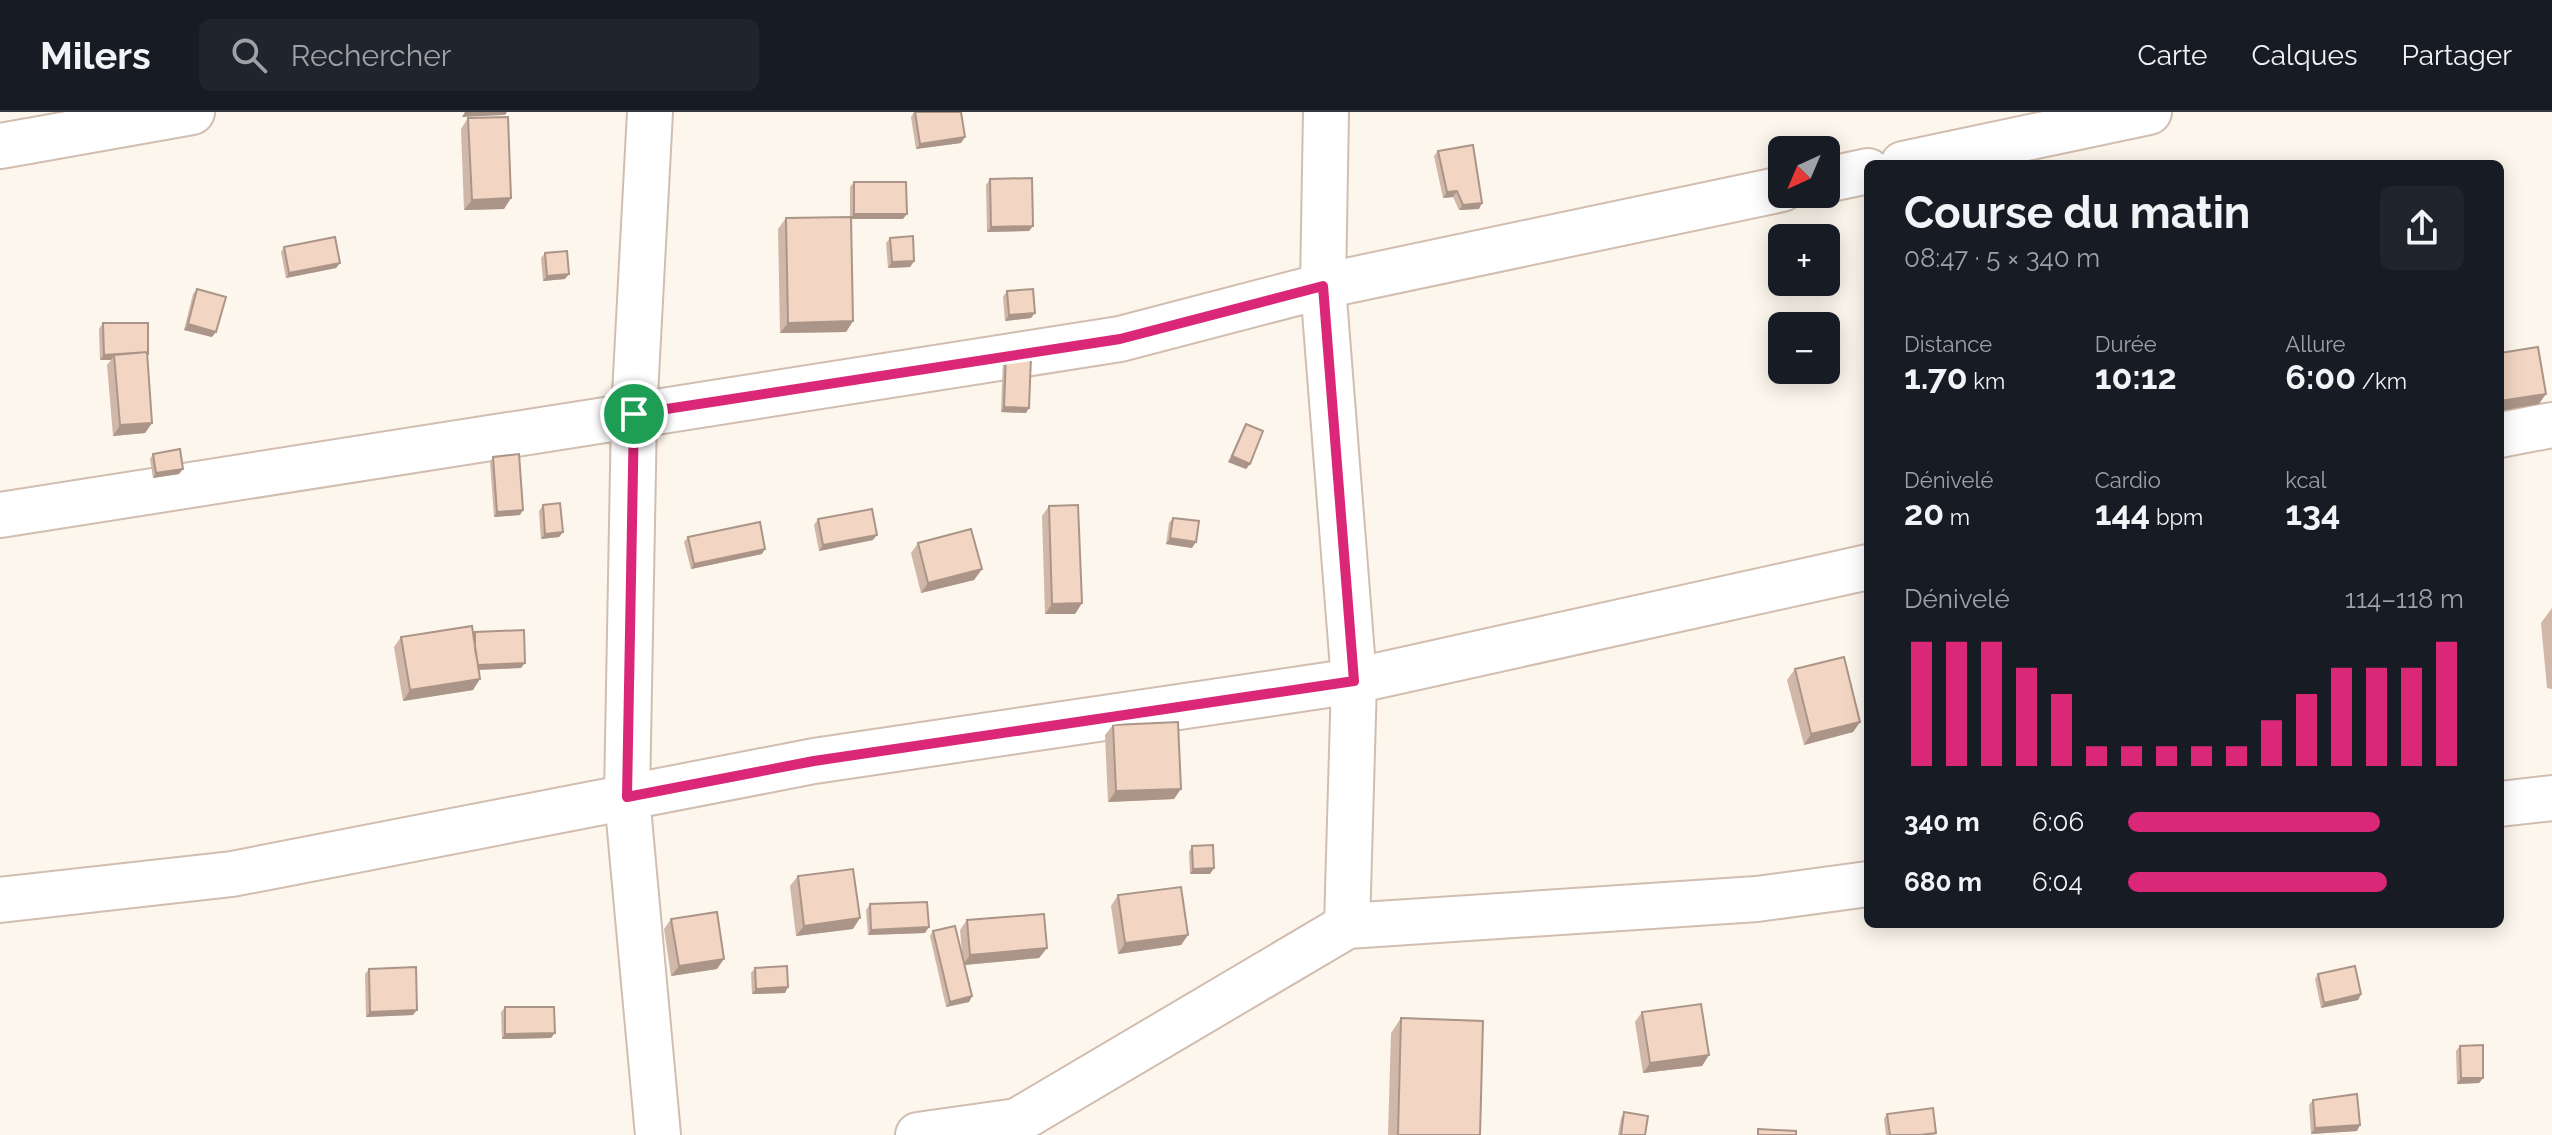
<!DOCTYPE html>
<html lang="fr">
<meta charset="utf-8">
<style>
body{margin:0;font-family:Raleway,sans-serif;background:#20242c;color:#f1f3f6;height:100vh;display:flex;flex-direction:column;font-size:30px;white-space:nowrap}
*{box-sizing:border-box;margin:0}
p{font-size:26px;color:#9ea1a6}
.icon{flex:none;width:44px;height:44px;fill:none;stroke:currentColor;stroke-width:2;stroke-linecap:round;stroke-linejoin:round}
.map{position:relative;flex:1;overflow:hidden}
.panel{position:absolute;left:1864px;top:48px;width:640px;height:768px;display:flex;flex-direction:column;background:#171b24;border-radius:12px;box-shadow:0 4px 20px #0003}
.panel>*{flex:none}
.needle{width:52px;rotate:224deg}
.tools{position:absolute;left:1768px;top:24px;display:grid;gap:16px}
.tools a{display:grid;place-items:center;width:72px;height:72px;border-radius:12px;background:#171b24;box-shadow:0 4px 20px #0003;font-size:40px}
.pin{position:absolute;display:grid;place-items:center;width:68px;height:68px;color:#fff;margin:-34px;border:4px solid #fff;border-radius:50%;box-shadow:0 2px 8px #0007}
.round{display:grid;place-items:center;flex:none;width:84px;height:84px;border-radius:12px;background:#20242c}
.head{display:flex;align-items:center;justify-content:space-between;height:136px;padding:0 40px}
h1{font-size:44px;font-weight:700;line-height:60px}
.stats{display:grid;grid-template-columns:repeat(3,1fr);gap:12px;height:136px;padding:8px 40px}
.stats div{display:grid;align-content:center}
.stats b{font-size:34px;font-weight:700}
.stats small{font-size:22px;font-weight:400}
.stats p{font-size:22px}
.chart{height:224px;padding:16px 40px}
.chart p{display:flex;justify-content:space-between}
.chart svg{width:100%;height:144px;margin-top:8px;stroke:#db2777;stroke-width:6}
ul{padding:0 40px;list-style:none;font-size:26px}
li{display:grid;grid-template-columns:128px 96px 1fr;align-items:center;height:60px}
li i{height:20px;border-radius:10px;background:#db2777}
header{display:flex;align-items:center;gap:48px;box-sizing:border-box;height:112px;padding:0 40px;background:#171b24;border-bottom:2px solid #363941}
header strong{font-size:38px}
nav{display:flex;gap:44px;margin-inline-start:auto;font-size:28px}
.search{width:560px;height:72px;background:#20242c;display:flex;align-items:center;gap:20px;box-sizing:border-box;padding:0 28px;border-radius:12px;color:#9ea1a6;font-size:30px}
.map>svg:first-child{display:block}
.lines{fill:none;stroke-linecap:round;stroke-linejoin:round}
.minor-casing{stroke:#d1beb0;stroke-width:48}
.minor{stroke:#fff;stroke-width:44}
.wall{fill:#d1b7a8}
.shaded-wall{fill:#aa9588}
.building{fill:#f3d5c3;stroke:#aa9588;stroke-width:2}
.route-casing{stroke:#fff;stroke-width:16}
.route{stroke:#db2777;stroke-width:10}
</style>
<header>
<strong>Milers</strong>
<div class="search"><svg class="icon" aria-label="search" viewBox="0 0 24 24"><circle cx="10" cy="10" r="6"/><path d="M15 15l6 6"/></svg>Rechercher</div>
<nav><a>Carte</a><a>Calques</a><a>Partager</a></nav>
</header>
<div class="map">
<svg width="2552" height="1023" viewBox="0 0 2552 1023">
<rect width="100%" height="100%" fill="#fdf6ec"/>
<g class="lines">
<defs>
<path id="minor" d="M 650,0 L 634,302 L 627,685 L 658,1023
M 0,34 L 192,0
M 1903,52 L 2149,0
M 1826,68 L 1868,59
M 2500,323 L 2552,313
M 0,403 L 1120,227 L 1323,174 L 1782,77
M 2500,692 L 2552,686
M 0,788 L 232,762 L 814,649 L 1354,569 L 1868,455
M 1347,814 L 1757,787 L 1868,772
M 918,1023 L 1017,1009
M 1000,1023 L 1017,1009 L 1347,814 L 1354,569 L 1323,174 L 1326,0"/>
</defs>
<use href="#minor" class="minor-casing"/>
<use href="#minor" class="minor"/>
</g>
<path class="wall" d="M 914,0 L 961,31 L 916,37 L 911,5 Z
M 468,6 L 511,86 L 504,97 L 464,98 L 461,17 Z
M 1438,39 L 1479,97 L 1459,98 L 1453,85 L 1443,86 L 1434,44 Z
M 990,67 L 1033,114 L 1029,119 L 987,120 L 986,73 Z
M 854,70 L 903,107 L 851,107 L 853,209 L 846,220 L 780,221 L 778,117 L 786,106 L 850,105 L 850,75 Z
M 890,126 L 914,149 L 910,155 L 888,156 L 886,131 Z
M 284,135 L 340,151 L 336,156 L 286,166 L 281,140 Z
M 545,141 L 565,167 L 543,169 L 541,146 Z
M 197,177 L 212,225 L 184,218 L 193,182 Z
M 1007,179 L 1031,206 L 1005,209 L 1003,185 Z
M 103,211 L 147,244 L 152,311 L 145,321 L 113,324 L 107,253 L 111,248 L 100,248 L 99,217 Z
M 1006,243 L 1026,301 L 1001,300 L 1003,248 Z
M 1246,312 L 1250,352 L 1246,357 L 1228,350 L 1243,317 Z
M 153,342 L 183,357 L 179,362 L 153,366 L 150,347 Z
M 493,345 L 520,403 L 494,405 L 490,350 Z
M 543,393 L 563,420 L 559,425 L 541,427 L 539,399 Z
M 1049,394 L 1082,491 L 1075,502 L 1045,502 L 1042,404 Z
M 1173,406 L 1192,436 L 1166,432 L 1169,411 Z
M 818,407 L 873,428 L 819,439 L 814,413 Z
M 688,425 L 762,442 L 691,457 L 684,430 Z
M 918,431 L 982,457 L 974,468 L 921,481 L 911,441 Z
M 2552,496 L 2552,577 L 2547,576 L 2541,511 Z
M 475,520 L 521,556 L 479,558 L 473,578 L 403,589 L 394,535 L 401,525 L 473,522 Z
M 1795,557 L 1860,610 L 1853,620 L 1804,633 L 1787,568 Z
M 1113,613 L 1174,687 L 1108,690 L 1105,623 Z
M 1192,734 L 1214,756 L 1210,762 L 1190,762 L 1189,740 Z
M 798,764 L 853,817 L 796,824 L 790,774 Z
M 1118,783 L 1188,823 L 1181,833 L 1118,842 L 1111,794 Z
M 870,792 L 925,821 L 868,823 L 866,798 Z
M 671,807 L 717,857 L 671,864 L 664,817 Z
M 967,808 L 1047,836 L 1039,846 L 965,853 L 972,884 L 969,890 L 946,895 L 930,824 L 933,819 L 962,841 L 960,818 Z
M 755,856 L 785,881 L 752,882 L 751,861 Z
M 369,857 L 413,903 L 366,905 L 365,862 Z
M 2318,862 L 2361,882 L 2358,888 L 2321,896 L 2315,867 Z
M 505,895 L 551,926 L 502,927 L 501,900 Z
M 1642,900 L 1709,943 L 1702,954 L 1643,961 L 1635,910 Z
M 1401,906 L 1480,1023 L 1388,1023 L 1391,921 Z
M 2460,934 L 2483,966 L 2479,971 L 2457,972 L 2456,939 Z
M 2313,988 L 2357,1019 L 2311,1022 L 2309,993 Z
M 1624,1000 L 1645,1023 L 1618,1023 L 1621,1006 Z
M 1887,1002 L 1936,1021 L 1935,1023 L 1886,1023 L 1884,1007 Z"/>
<path class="shaded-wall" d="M 465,0 L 507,0 L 505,3 L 462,5 Z
M 965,25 L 961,31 L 916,37 L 920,32 Z
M 1457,79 L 1453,85 L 1443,86 L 1447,80 Z
M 511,86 L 504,97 L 464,98 L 472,88 Z
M 1482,91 L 1479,97 L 1459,98 L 1463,93 Z
M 854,102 L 907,102 L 903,107 L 850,107 Z
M 1033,114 L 1029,119 L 987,120 L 991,115 Z
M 914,149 L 910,155 L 888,156 L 892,150 Z
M 340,151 L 336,156 L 286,166 L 289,161 Z
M 569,162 L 565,167 L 543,169 L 547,164 Z
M 1035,201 L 1031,206 L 1005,209 L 1009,203 Z
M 853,209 L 846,220 L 780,221 L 788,211 Z
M 188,212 L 216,220 L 212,225 L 184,218 Z
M 148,242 L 145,248 L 114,243 L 111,248 L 100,248 L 104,243 Z
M 2546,282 L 2539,292 L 2500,299 L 2500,289 Z
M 1004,295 L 1029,296 L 1026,301 L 1001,300 Z
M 152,311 L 145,321 L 113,324 L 120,313 Z
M 1232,344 L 1250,352 L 1246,357 L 1228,350 Z
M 183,357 L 179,362 L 153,366 L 156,361 Z
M 523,398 L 520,403 L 494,405 L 497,400 Z
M 563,420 L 559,425 L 541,427 L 545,422 Z
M 877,423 L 873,428 L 819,439 L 823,433 Z
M 1170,426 L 1196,430 L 1192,436 L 1166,432 Z
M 765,437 L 762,442 L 691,457 L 694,452 Z
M 982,457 L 974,468 L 921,481 L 928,471 Z
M 1082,491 L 1075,502 L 1045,502 L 1052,492 Z
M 525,551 L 521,556 L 472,558 L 476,553 Z
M 480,567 L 473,578 L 403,589 L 410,578 Z
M 1860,610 L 1853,620 L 1804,633 L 1811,622 Z
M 1181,677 L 1174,687 L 1108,690 L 1116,679 Z
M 1214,756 L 1210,762 L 1190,762 L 1193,757 Z
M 860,806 L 853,817 L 796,824 L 804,814 Z
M 929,815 L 925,821 L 868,823 L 871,818 Z
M 1188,823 L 1181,833 L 1118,842 L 1125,831 Z
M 1047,836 L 1039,846 L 963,853 L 970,843 Z
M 724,847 L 717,857 L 671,864 L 679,854 Z
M 788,875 L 785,881 L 752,882 L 756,877 Z
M 2361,882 L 2358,888 L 2321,896 L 2324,891 Z
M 972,884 L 969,890 L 946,895 L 950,890 Z
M 417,898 L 413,903 L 366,905 L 370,900 Z
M 555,921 L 551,926 L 502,927 L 505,922 Z
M 1709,943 L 1702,954 L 1643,961 L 1650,951 Z
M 2461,966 L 2483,966 L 2479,971 L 2457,972 Z
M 2360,1013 L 2357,1019 L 2311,1022 L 2315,1016 Z"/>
<path class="building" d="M 915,0 L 961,0 L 965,25 L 920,32 Z
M 508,5 L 511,86 L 472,88 L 468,6 Z
M 1473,33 L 1482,91 L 1463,93 L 1457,79 L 1447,80 L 1438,39 Z
M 1032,66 L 1033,114 L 991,115 L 990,67 Z
M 854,70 L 906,70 L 907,102 L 854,102 Z
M 851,105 L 853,209 L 788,211 L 786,106 Z
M 913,124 L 914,149 L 892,150 L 890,126 Z
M 335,125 L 340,151 L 289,161 L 284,135 Z
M 567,139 L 569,162 L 547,164 L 545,141 Z
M 197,177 L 226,185 L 216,220 L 188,212 Z
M 1033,177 L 1035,201 L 1009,203 L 1007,179 Z
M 103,211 L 148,211 L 148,242 L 147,242 L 147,240 L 104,243 Z
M 2538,235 L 2546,282 L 2500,289 L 2500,241 Z
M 147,240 L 152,311 L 120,313 L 114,243 Z
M 1006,243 L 1031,244 L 1029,296 L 1004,295 Z
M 1246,312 L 1263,319 L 1250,352 L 1232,344 Z
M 180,337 L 183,357 L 156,361 L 153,342 Z
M 519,342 L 523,398 L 497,400 L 493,345 Z
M 560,391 L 563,420 L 545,422 L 543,393 Z
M 1078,393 L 1082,491 L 1052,492 L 1049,394 Z
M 872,397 L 877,423 L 823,433 L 818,407 Z
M 1173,406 L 1199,409 L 1196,430 L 1170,426 Z
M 760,410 L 765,437 L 694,452 L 688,425 Z
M 971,417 L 982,457 L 928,471 L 918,431 Z
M 472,514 L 480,567 L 410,578 L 401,525 Z
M 524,518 L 525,551 L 478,553 L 475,537 L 475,520 Z
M 1844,545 L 1860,610 L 1811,622 L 1795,557 Z
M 1178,610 L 1181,677 L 1116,679 L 1113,613 Z
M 1213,733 L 1214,756 L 1193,757 L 1192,734 Z
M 853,757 L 860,806 L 804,814 L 798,764 Z
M 1181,775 L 1188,823 L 1125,831 L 1118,783 Z
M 927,790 L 929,815 L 871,818 L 870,792 Z
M 717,800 L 724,847 L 679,854 L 671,807 Z
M 1044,802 L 1047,836 L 970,843 L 967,808 Z
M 955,814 L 972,884 L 950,890 L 933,819 Z
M 787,854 L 788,875 L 756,877 L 755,856 Z
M 2355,854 L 2361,882 L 2324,891 L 2318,862 Z
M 416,855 L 417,898 L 370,900 L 369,857 Z
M 1701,892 L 1709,943 L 1650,951 L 1642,900 Z
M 505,895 L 554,895 L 555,921 L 505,922 Z
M 1401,906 L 1483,909 L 1480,1023 L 1398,1023 Z
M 2483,933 L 2483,966 L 2461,966 L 2460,934 Z
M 2357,982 L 2360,1013 L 2315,1016 L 2313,988 Z
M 1933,996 L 1936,1021 L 1920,1023 L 1890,1023 L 1887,1002 Z
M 1624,1000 L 1648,1004 L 1645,1023 L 1621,1023 Z
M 1758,1017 L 1796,1019 L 1796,1023 L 1758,1023 Z"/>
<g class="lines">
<defs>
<path id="route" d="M 1323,174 L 1354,569 L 814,649 L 627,685 L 634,302 L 1120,227 Z"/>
</defs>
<use href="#route" class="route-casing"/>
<use href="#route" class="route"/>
</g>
</svg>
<div class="tools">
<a><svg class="needle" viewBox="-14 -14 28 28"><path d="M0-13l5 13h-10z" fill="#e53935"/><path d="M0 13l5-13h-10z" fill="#9ea1a6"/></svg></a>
<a>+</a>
<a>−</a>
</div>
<div class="pin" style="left:634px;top:302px;background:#1e9e55"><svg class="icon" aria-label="arrive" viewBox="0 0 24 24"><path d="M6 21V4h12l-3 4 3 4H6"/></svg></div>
<section class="panel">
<div class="head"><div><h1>Course du matin</h1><p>08:47 · 5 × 340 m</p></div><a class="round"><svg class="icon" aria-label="share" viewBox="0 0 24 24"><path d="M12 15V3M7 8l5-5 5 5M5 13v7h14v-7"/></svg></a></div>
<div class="stats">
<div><p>Distance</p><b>1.70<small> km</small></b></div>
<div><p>Durée</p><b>10:12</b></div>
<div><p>Allure</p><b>6:00<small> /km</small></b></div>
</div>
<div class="stats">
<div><p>Dénivelé</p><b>20<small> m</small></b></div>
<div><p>Cardio</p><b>144<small> bpm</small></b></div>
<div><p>kcal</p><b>134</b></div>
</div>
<div class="chart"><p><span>Dénivelé</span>114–118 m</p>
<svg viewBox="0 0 160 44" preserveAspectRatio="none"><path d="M5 44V6M15 44V6M25 44V6M35 44V14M45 44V22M55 44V38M65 44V38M75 44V38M85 44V38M95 44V38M105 44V30M115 44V22M125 44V14M135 44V14M145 44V14M155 44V6"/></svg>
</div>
<ul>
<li><b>340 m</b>6:06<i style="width:75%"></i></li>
<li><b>680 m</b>6:04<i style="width:77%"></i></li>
</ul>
</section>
</div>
